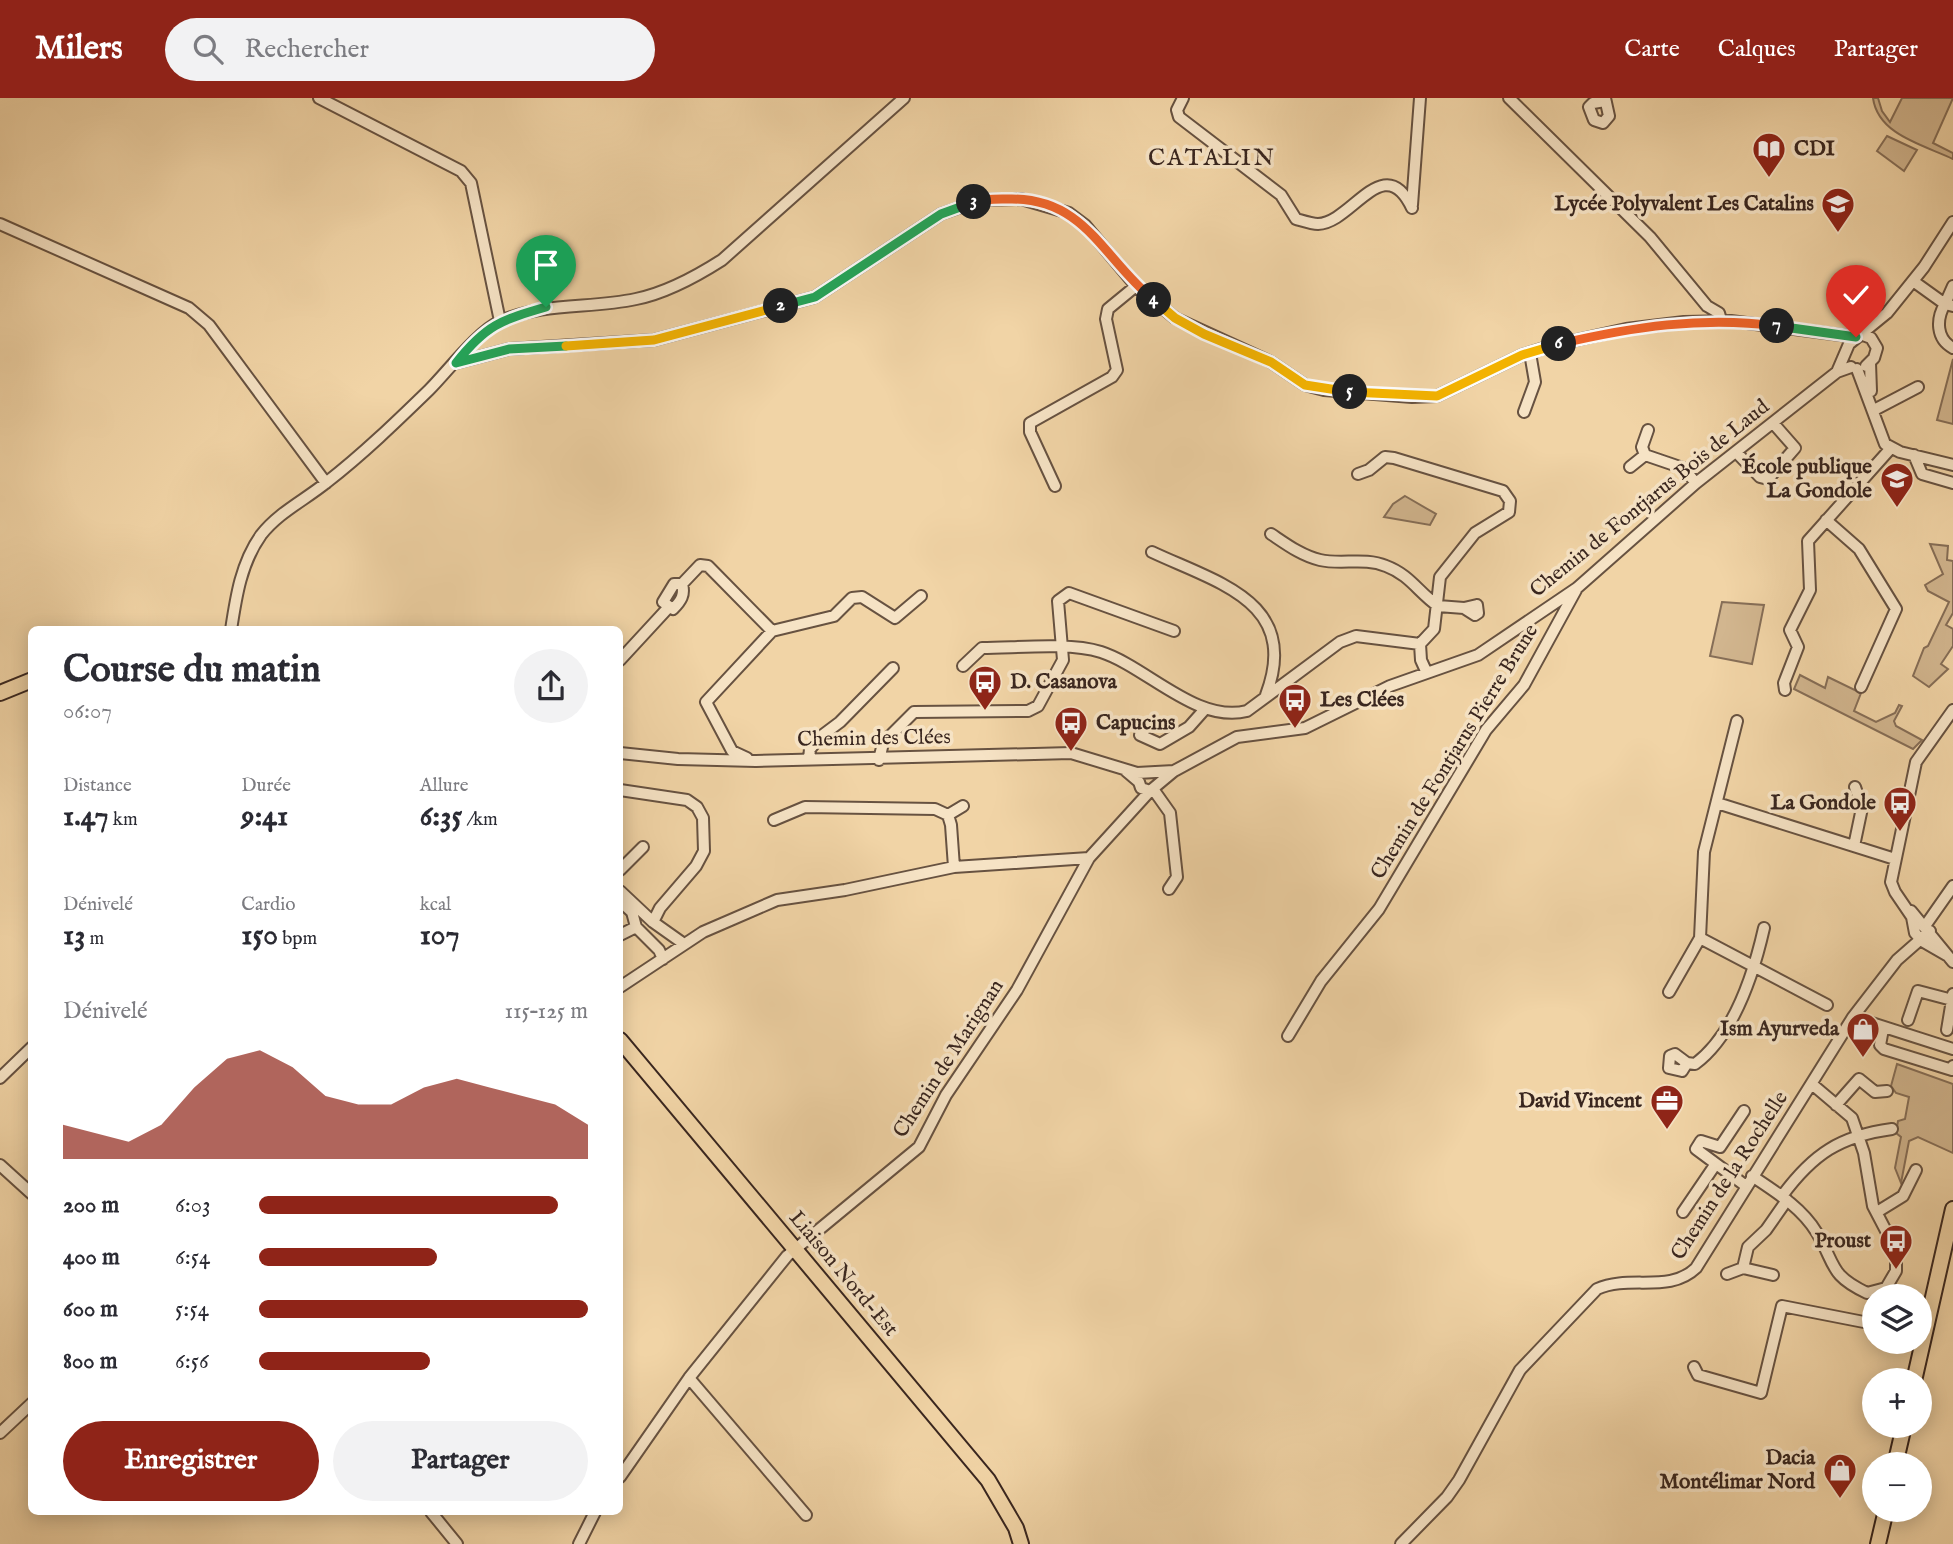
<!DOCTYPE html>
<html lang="fr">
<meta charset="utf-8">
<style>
body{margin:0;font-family:"IM FELL English",serif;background:#f2f2f3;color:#2b2b33;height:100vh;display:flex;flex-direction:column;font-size:26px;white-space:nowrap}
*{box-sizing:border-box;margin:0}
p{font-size:23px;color:#7c7c81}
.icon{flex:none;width:38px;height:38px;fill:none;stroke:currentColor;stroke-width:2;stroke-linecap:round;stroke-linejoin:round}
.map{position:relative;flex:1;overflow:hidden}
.sheet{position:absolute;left:28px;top:528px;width:595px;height:889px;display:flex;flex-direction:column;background:#fff;border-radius:10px;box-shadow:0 4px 18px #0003}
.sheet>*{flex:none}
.fabs{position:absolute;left:1862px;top:1186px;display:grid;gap:14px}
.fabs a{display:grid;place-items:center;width:70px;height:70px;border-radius:50%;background:#fff;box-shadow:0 4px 18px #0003;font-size:35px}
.pin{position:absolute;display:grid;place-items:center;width:60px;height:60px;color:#fff;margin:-72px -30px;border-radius:50% 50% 50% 0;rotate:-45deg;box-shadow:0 0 7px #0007}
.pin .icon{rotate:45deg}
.km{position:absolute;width:35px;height:35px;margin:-18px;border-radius:50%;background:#222;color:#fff;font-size:19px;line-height:35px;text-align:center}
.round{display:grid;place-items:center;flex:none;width:74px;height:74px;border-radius:37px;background:#f2f2f3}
.overview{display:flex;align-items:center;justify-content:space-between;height:119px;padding:0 35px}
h1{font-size:38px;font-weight:700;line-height:52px}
.stats{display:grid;grid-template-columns:repeat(3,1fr);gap:10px;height:119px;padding:7px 35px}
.stats div{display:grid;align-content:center}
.stats b{font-size:30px;font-weight:700}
.stats small{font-size:19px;font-weight:400}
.stats p{font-size:19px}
.chart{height:196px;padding:14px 35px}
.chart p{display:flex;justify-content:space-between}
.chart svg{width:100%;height:126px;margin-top:7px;fill:#8f2418;opacity:.7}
.button{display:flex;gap:14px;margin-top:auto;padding:14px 35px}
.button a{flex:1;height:80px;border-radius:42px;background:#8f2418;color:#fff;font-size:28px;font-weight:700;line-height:80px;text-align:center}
.button a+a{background:#f2f2f3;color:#2b2b33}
ul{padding:0 35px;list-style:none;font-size:23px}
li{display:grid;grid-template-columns:112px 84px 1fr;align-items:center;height:52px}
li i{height:18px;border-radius:9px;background:#8f2418}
header{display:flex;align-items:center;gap:42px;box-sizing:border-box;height:98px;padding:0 35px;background:#8f2418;color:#fff}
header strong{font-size:33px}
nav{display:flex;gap:38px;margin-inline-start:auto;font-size:24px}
.search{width:490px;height:63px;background:#f2f2f3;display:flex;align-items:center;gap:18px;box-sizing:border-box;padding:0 24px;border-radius:38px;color:#7c7c81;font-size:26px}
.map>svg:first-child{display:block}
.green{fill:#d2b68f;stroke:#866e57;stroke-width:2}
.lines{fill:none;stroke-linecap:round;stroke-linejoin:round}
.minor-casing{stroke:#675241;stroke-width:14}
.major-casing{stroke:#39261f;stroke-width:18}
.minor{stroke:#f6e3c5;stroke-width:10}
.major{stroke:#f1d4a6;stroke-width:14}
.split-1-casing{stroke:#fff;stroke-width:14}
.split-2-casing{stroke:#fff;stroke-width:14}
.split-3-casing{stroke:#fff;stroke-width:14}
.split-4-casing{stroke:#fff;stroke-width:14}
.split-5-casing{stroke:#fff;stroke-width:14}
.split-6-casing{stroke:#fff;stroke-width:14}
.split-7-casing{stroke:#fff;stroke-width:14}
.split-8-casing{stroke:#fff;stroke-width:14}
.split-1{stroke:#22a559;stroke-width:9}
.split-2{stroke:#f5b400;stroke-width:9}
.split-3{stroke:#22a559;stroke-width:9}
.split-4{stroke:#f0652b;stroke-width:9}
.split-5{stroke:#f5b400;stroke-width:9}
.split-6{stroke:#f5b400;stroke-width:9}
.split-7{stroke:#f0652b;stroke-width:9}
.split-8{stroke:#22a559;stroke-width:9}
.labels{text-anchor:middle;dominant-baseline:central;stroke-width:7;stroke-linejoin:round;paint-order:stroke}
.poi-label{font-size:21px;font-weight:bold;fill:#39261f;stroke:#f6e3c5;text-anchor:end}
.street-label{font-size:21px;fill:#39261f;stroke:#f6e3c5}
.quarter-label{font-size:24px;letter-spacing:2px;fill:#39261f;stroke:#f6e3c5}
</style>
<header>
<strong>Milers</strong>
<div class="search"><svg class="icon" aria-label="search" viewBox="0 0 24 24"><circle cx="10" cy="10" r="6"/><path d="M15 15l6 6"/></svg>Rechercher</div>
<nav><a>Carte</a><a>Calques</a><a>Partager</a></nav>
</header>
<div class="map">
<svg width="1953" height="1446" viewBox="0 0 1953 1446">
<rect width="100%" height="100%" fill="#f1d4a6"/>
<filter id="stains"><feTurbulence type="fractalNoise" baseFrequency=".00286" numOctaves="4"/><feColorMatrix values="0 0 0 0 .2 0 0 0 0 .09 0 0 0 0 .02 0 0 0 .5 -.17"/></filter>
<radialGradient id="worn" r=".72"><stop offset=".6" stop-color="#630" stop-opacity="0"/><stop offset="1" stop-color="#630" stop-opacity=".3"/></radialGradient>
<path class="green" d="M 1873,0 L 1878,0 L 1882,13 L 1890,24 L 1902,0 L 1953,0 L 1933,45 L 1953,55 L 1953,61 C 1924,47 1878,37 1873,0 Z
M 1887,38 L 1917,52 L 1904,73 L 1877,53 Z
M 1953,261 L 1953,326 L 1937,322 Z
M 1405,398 L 1436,416 L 1430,427 L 1384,419 L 1393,406 Z
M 1930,446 L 1948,448 L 1947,462 L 1953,463 L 1953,515 L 1946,527 L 1953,531 L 1953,548 L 1941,566 L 1948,571 L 1929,589 L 1913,578 L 1924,550 L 1928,548 L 1949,504 L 1928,493 L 1925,487 L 1943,476 Z
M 1722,504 L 1764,507 L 1752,566 L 1710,558 Z
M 1800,577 L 1825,590 L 1828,579 L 1861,595 L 1854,613 L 1876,624 L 1895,615 L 1899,607 L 1902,608 L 1894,623 L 1896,628 L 1922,642 L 1913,651 L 1794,591 Z
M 1897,966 L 1953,986 L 1953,1055 L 1918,1039 L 1909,1043 L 1901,1085 L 1895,1070 L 1901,1039 L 1896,1035 L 1898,1023 L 1905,1021 L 1909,999 L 1896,995 L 1891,988 Z"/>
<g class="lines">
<defs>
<path id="minor" d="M 319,0 L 461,73 L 471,85 L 500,223
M 1183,0 L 1177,12 L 1179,19 L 1281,97 L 1296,121 C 1303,123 1312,126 1318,126 C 1352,125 1384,51 1412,110
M 1509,0 L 1650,139 L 1707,208 L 1719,215 L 1721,222
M 1605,3 L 1593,5 L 1589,9 L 1594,22 L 1603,25 L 1609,18 L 1605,0
M 1412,107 L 1420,0
M 0,126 L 189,210 L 209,227 L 326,385
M 1913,183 L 1945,206 C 1936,221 1936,241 1953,250
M 1953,188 L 1945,206 L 1953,208
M 1863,237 L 1871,240 L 1877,250 L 1874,260 L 1866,268
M 456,265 L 509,251 L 654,242 L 815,199 L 941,116 L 981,102 L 1021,101 L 1069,115 L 1085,127 L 1136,188 L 1175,220 L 1271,264 L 1305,287 L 1324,292 L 1412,299 L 1437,298 L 1522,257 L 1554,247 L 1626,231 L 1684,224 L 1731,223 L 1856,239
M 1870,265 L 1871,293
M 1857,271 L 1885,346 L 1900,354 L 1953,367
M 1837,274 L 1849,246 L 1887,215 L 1924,169 L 1953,124
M 1876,311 L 1918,289
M 1524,314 L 1535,284 L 1530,255
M 1736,354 L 1760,379 L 1768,381 L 1795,350 L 1773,325
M 1645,357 L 1642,349 L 1648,332
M 1914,357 L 1922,376 L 1953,385
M 1630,369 L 1645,357 L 1683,370 L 1696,385
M 1358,376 L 1369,372 L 1385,359 L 1394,360 L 1503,393 L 1510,403 L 1509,414 L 1475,435 L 1440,479 L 1434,531 L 1420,546
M 1055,388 L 1030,334 L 1030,325 L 1112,279 L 1117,272 L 1106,221 L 1108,211 L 1136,188
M 1826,422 L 1859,451 L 1896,511 L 1861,589
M 1271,436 C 1286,446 1302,458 1320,462 C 1342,467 1364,459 1386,468 C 1410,477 1418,494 1438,508 L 1464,510 L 1475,517 L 1478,515 L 1477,507 L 1464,510
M 1152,454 C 1218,485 1301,504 1266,597
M 682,486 C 685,497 681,503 673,511 L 663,504 L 674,486 L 682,486 L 700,467 L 708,468 L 772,533
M 231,532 C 236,499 241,465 261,437 C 279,414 305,402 327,384 C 363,356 396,324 429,292 C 448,273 478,233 501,223 C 545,204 590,211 636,201 C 666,195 697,178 722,162 L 904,0
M 1420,546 L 1421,562 L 1426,573
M 620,562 L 668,510
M 963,568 L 982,550 C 1016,550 1068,544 1101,554 C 1147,569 1197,626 1247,613 L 1340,544 L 1356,538 L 1420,546
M 1785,592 L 1784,585 L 1798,549 L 1790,532 L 1810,492 L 1808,443 L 1891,350
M 1140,637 L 1160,646 L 1189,629 L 1205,611
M 620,655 L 678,661 L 756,663 L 1071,655 L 1137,675 L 1174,673
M 747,660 L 732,653 L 706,604 L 772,533 L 834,518 L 852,500 L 862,499 L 895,520 L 921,498
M 809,661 L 810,651 L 820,639 L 840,624 L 893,570
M 879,662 L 883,645 L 914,614 L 1028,613 L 1038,608 L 1063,562 L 1058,503 L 1069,495 L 1174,533
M 1126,673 L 1139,684 L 1141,690 L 1150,693 L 1174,673 L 1237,639 L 1305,630 L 1390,588 L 1478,557 L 1577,490 L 1696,385 L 1837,274 L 1851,269
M 1153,691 L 1170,715 L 1177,779 L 1169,791
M 620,692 L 687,702 L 697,709 L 703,720 L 704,753 L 696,768 L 660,810 L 653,824
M 1717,705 L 1895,761
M 948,717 L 963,708
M 774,722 L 805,709 L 935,711 L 948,717 L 951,727 L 954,769
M 1854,748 L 1862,710 L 1855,689
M 620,772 L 643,749
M 620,793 L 653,824 L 684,846
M 620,803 L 632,814 L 636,829
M 1911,813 L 1953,864
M 1925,828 L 1953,788
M 620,837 L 636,829 L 659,852 L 663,861
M 1700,840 L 1827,907
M 1948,858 L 1922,843 L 1915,835 L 1912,819 L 1895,794 L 1891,784 L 1916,664 L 1953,612
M 620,889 L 703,834 L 777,802 L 845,792 L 954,769 L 1089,760
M 1669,894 L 1700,840 L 1704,754 L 1737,623
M 1853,919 L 1953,951
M 1908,922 L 1918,893 L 1952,902
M 1883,931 L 1880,947 L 1884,951 L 1952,972 L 1953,968
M 1947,932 L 1953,896
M 1288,938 L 1321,883 L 1379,811 L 1486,632 L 1524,587 L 1576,492
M 1687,965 L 1675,956 L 1670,958 L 1669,970 L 1682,973 L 1687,965 L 1695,966 C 1734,937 1754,874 1764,830
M 0,980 L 32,949
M 1836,1007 L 1859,981 L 1875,994 L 1887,993
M 1744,1013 L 1720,1049 L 1701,1043 L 1696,1051 L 1746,1088
M 0,1067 L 32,1096
M 1752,1078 C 1776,1094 1802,1110 1817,1135 C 1836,1167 1829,1177 1867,1195 L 1886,1190 L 1896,1173 L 1896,1152 L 1873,1108 L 1864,1055 L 1852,1020 L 1813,987
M 1782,1098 C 1813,1056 1840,1038 1892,1031
M 1683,1114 L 1715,1067
M 1877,1114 L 1903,1098 L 1916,1072
M 1727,1176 L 1743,1170
M 1773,1177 L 1743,1170 L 1748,1149 L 1766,1132 L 1787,1102
M 1694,1269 L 1698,1277 L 1761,1295 L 1782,1208 L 1874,1226
M 689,1280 L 806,1417
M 0,1335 L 32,1305
M 620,1379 L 689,1280 L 787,1158 L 919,1049 L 946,997 L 1017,892 L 1089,760 L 1150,693
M 431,1414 L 457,1446
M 579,1446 L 595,1414
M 1401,1446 L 1447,1399 L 1459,1382 L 1520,1272 L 1597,1191 C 1630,1176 1669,1196 1696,1170 L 1853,919 L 1897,862 L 1930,833"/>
<path id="major" d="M 0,595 L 32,582
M 620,942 L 988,1382 L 1016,1430 L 1021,1446
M 1914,1283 L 1953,1111
M 1895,1367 L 1904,1328
M 1878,1446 L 1886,1412"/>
</defs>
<use href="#minor" class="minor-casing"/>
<use href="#major" class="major-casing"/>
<use href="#minor" class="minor"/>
<use href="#major" class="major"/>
</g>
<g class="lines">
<defs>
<path id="split-1" d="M 546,209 C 501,222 486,227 456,265 L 509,251 L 566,248"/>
<path id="split-2" d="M 566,248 L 654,242 L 781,208"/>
<path id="split-3" d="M 781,208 L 815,199 L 941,116 L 974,104"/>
<path id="split-4" d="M 974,104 C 986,100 999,101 1012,101 C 1086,101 1104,162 1154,202"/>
<path id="split-5" d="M 1154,202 L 1175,220 L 1204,236 L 1271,264 L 1305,287 L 1350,294"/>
<path id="split-6" d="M 1350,294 L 1437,298 L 1522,257 L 1559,246"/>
<path id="split-7" d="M 1559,246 C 1632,229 1702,218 1777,228"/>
<path id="split-8" d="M 1777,228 L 1856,239"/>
</defs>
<use href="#split-1" class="split-1-casing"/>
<use href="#split-2" class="split-2-casing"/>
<use href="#split-3" class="split-3-casing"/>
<use href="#split-4" class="split-4-casing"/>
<use href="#split-5" class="split-5-casing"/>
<use href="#split-6" class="split-6-casing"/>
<use href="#split-7" class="split-7-casing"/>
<use href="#split-8" class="split-8-casing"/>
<use href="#split-1" class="split-1"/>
<use href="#split-2" class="split-2"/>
<use href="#split-3" class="split-3"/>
<use href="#split-4" class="split-4"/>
<use href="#split-5" class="split-5"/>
<use href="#split-6" class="split-6"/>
<use href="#split-7" class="split-7"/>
<use href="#split-8" class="split-8"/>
</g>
<defs>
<symbol id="library-pin" viewBox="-11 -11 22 30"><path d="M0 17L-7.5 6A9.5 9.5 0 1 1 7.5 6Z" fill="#8f2418" stroke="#f6e3c5"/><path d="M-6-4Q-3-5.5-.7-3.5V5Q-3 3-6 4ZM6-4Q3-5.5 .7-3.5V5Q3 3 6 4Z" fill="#fff"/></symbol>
<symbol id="school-pin" viewBox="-11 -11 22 30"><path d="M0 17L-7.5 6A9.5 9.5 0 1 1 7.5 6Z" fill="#8f2418" stroke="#f6e3c5"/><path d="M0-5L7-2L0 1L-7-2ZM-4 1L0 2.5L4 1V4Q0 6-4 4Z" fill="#fff"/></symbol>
<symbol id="bus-pin" viewBox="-11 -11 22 30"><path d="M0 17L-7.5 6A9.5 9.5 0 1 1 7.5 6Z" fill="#8f2418" stroke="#f6e3c5"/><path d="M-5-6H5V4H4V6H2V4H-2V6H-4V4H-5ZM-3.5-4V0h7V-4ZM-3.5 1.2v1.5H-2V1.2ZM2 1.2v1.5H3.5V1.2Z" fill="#fff"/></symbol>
<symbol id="shop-pin" viewBox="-11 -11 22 30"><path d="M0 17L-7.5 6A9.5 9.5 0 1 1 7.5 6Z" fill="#8f2418" stroke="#f6e3c5"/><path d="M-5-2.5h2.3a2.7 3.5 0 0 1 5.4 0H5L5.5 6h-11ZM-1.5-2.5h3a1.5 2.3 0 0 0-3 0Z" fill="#fff"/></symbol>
<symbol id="office-pin" viewBox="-11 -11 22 30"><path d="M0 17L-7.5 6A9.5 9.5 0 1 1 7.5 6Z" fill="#8f2418" stroke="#f6e3c5"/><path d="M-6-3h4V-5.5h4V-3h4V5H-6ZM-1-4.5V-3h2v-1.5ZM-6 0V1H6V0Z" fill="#fff"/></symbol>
</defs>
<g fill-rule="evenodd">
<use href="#library-pin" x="1750" y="32" width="38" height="52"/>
<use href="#school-pin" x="1819" y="87" width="38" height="52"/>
<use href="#school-pin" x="1878" y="362" width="38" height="52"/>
<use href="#bus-pin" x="966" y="565" width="38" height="52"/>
<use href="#bus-pin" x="1276" y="583" width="38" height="52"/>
<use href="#bus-pin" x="1052" y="606" width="38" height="52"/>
<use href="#bus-pin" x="1881" y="686" width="38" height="52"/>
<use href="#shop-pin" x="1844" y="912" width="38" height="52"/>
<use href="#office-pin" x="1648" y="984" width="38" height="52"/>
<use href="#bus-pin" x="1877" y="1124" width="38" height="52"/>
<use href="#shop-pin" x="1821" y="1353" width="38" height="52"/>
</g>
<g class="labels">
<g class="poi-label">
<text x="1794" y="51" text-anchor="start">CDI</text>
<text x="1814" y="106">Lycée Polyvalent Les Catalins</text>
<text x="1872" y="369">École publique<tspan x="1872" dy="24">La Gondole</tspan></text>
<text x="1010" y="584" text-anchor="start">D. Casanova</text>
<text x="1320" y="602" text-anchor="start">Les Clées</text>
<text x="1096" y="625" text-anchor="start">Capucins</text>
<text x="1876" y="705">La Gondole</text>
<text x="1839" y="931">Ism Ayurveda</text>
<text x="1642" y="1003">David Vincent</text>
<text x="1871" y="1143">Proust</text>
<text x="1815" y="1360">Dacia<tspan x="1815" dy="24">Montélimar Nord</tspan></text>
</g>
<g class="street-label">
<text transform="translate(1650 401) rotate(-39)">Chemin de Fontjarus Bois de Laud</text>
<text transform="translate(874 641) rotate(-1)">Chemin des Clées</text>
<text transform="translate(1455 654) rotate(-58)">Chemin de Fontjarus Pierre Brune</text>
<text transform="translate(949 961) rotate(-57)">Chemin de Marignan</text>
<text transform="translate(1730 1078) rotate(-57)">Chemin de la Rochelle</text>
<text transform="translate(843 1176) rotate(50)">Liaison Nord-Est</text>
</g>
<g class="quarter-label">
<text x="1212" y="60">CATALIN</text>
</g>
</g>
<rect width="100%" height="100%" filter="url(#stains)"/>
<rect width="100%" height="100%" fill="url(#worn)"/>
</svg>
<div class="fabs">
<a><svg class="icon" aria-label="layers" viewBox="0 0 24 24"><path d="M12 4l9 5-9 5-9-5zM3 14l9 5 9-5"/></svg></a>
<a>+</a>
<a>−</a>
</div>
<div class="pin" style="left:546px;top:209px;background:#1e9e55"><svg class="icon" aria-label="arrive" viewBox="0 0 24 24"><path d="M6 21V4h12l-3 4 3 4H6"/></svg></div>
<div class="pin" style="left:1856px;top:239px;background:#d93025"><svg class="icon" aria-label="check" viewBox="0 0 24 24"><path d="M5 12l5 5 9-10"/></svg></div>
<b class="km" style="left:781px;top:208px">2</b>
<b class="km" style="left:974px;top:104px">3</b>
<b class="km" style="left:1154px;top:202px">4</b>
<b class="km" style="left:1350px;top:294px">5</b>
<b class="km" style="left:1559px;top:246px">6</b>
<b class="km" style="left:1777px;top:228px">7</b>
<section class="sheet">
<div class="overview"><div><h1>Course du matin</h1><p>06:07</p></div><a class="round"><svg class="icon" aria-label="share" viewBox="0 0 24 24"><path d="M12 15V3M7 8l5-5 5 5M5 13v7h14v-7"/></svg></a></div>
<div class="stats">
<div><p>Distance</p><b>1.47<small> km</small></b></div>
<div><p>Durée</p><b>9:41</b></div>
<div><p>Allure</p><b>6:35<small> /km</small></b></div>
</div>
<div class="stats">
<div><p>Dénivelé</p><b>13<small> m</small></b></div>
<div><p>Cardio</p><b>150<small> bpm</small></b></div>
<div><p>kcal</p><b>107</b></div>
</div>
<div class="chart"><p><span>Dénivelé</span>115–125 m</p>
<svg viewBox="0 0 160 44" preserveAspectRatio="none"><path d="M0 44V32L10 35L20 38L30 32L40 19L50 9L60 6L70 12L80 22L90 25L100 25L110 19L120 16L130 19L140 22L150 25L160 32V44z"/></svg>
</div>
<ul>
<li><b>200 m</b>6:03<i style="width:91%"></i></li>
<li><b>400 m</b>6:54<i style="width:54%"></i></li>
<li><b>600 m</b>5:54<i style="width:100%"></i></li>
<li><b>800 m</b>6:56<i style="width:52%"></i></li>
</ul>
<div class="button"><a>Enregistrer</a><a>Partager</a></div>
</section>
</div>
